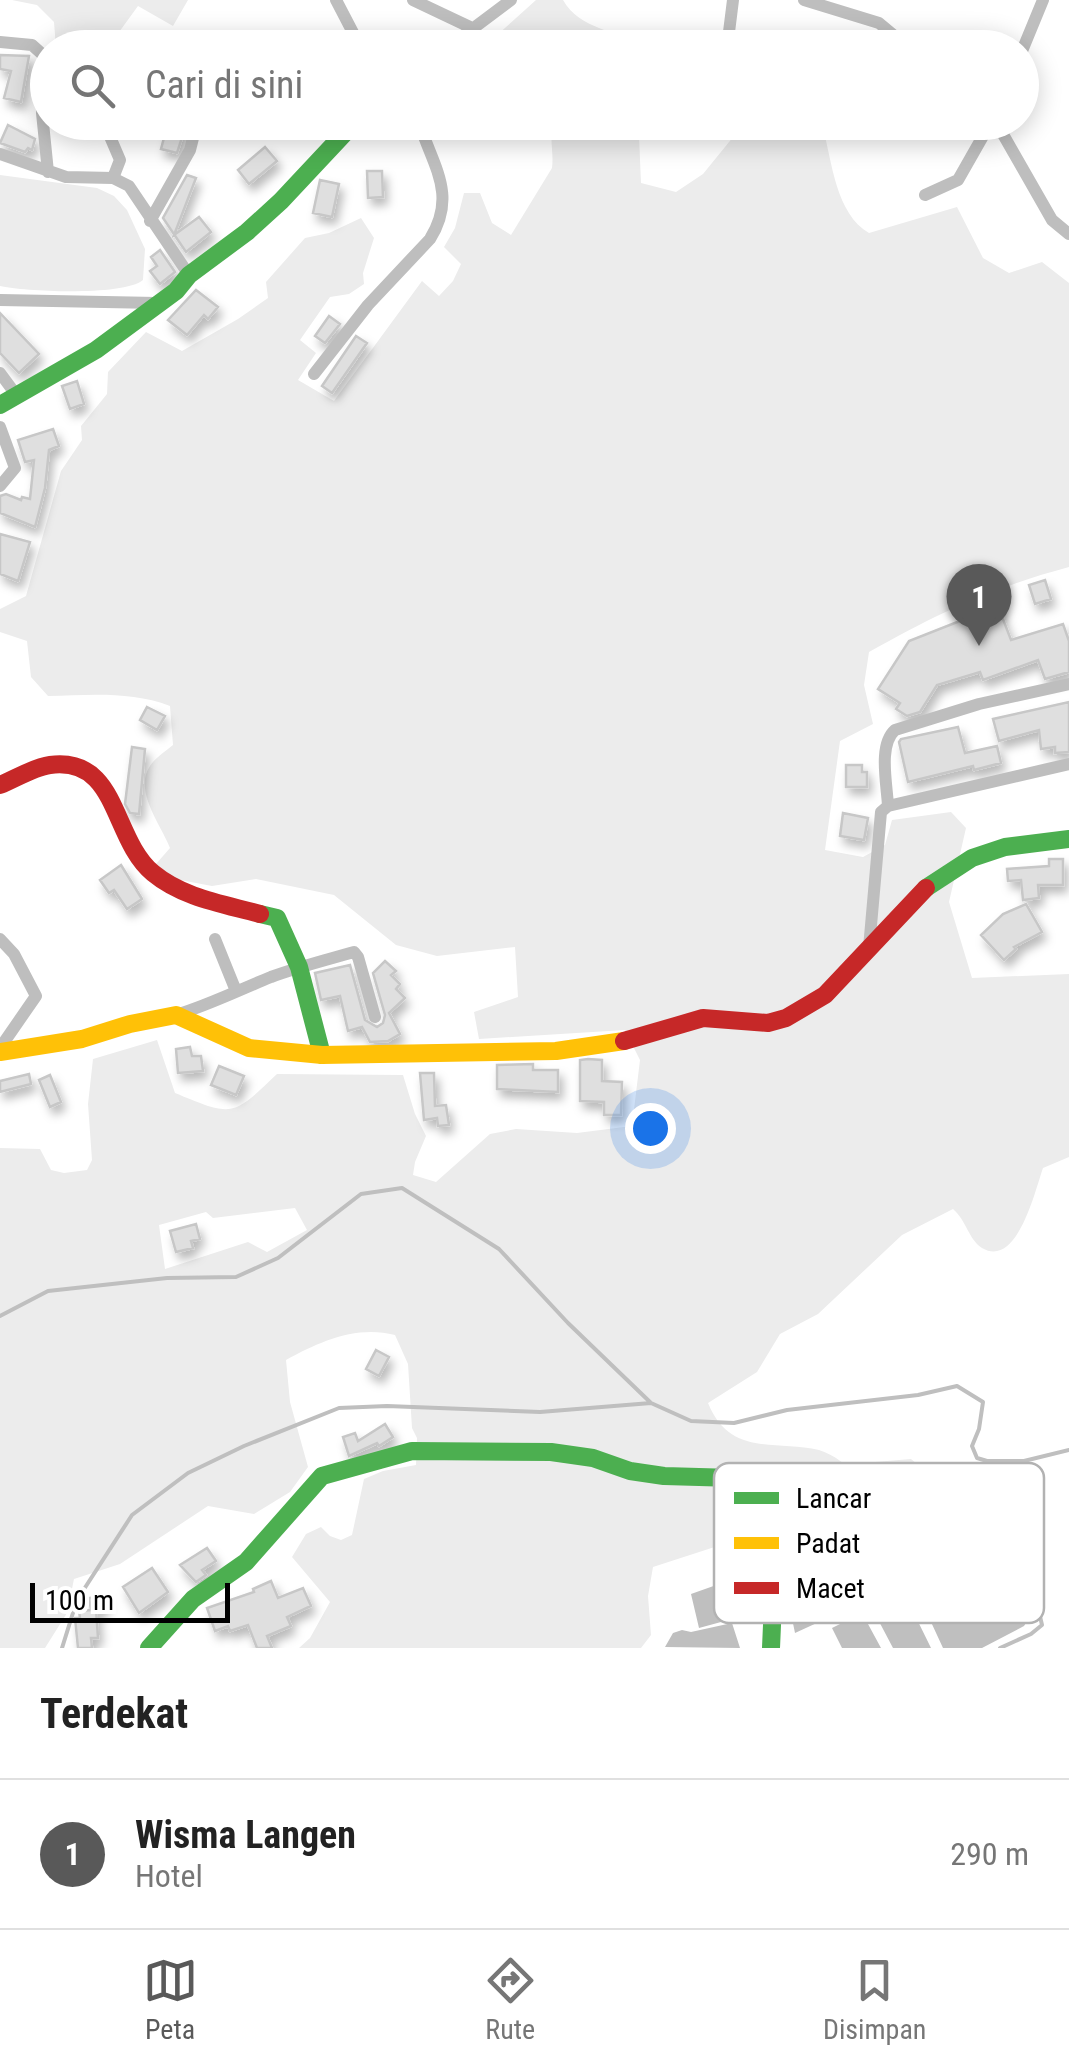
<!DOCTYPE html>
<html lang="id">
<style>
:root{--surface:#fff;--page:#f2f2f2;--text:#222;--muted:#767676;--line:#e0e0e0;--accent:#595959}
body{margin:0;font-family:"Roboto Condensed",sans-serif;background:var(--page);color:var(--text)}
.scale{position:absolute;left:30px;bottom:25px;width:200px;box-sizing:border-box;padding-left:10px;border:5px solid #000;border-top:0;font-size:28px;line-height:35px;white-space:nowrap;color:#000;-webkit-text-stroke:8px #fff;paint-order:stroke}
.you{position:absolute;left:650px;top:1128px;width:35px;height:35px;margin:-25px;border:8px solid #fff;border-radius:50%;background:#1a73e8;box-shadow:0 0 0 15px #1a73e833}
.badge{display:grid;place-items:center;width:65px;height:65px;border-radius:50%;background:var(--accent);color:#fff;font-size:32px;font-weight:700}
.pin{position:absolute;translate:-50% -82px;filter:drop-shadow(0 2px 5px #0008)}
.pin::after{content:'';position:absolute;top:52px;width:35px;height:30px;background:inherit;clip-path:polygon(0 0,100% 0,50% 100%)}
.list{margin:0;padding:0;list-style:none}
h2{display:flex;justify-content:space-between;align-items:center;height:130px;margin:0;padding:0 40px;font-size:42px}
h2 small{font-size:32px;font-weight:400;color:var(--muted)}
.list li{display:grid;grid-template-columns:65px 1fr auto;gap:30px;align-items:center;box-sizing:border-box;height:150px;padding:0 40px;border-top:2px solid var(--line)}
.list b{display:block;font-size:38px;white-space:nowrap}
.list p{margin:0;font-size:32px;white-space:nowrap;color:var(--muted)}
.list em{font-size:32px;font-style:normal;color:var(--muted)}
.icon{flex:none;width:55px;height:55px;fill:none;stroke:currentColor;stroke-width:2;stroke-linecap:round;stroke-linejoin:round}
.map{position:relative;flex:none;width:1069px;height:1648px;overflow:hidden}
.search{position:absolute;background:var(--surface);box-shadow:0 5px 25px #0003;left:30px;right:30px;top:30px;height:110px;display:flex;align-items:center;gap:25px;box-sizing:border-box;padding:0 35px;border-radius:55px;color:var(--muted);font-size:38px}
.sheet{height:280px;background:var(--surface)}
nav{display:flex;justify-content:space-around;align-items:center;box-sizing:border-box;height:140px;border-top:2px solid var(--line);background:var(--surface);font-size:28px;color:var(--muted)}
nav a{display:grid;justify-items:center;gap:5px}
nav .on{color:var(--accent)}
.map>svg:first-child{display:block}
</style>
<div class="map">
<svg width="1069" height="1648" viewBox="0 0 1069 1648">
<defs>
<filter id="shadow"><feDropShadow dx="4" dy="7" stdDeviation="5" flood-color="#0004"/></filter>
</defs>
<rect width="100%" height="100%" fill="#fff"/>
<path fill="#ececec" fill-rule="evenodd" d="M12 0H188L173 26 138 6 114 39 127 47 56 48 54 22 37 5Z
M536 0H563C581 31 616 28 638 47L502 48 486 45Z
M553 123H625L624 128 639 136 641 183 676 192 703 174 738 131 769 123H814L823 128C832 162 836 214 869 233L957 207 983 258 1009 273 1042 262 1069 283V567C991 588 939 613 869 652L864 685 873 724 840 741 825 850 863 857 885 845 892 820 951 812 966 828 949 902 972 978 1069 974V1157L1043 1168C1035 1191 1017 1269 982 1248 969 1240 966 1220 953 1209L902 1235 818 1314 780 1334 757 1372 708 1403C730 1457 775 1440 819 1450 833 1454 849 1467 860 1476L875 1462 911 1459 934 1478 923 1509 898 1529 870 1513 832 1537 827 1570 757 1574 730 1542 653 1567 648 1596 651 1635 641 1648H299L310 1638 330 1602 292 1557 306 1534 321 1527 330 1536 341 1540 352 1535 364 1479 383 1471 416 1465 417 1438 412 1428 408 1364 395 1335C356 1325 319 1342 286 1360L290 1402 308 1467 290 1492 254 1514 208 1506 120 1564 74 1579 67 1613 45 1648H0V1148L40 1149 51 1170 64 1173 87 1170 92 1160 88 1104 93 1059 157 1040 175 1093C233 1117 232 1117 277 1074L403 1075 415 1114 426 1136 415 1162 413 1175 436 1182 490 1134 516 1129 577 1133 632 1126 640 1060 625 1030 479 1039 474 1012 518 997 515 947 437 956 396 945 334 895 256 879 212 886 175 879 156 864 170 848C162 826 133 791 150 766 155 758 166 751 173 745L170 706C131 691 90 695 48 696L31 677 27 641 0 632V609L26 596 61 471 82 440 81 426 107 394 108 372 146 332 182 351 238 319 268 298 266 282 305 238 329 233 361 218 374 238 363 273 364 284 349 294 330 297 300 340 316 353 298 380 334 401 422 281 439 296 453 281 461 264 444 247 455 228 464 193H480L492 223 511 235 552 168C554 152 549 138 553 123ZM295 1208 307 1230 267 1252 248 1242 165 1269 159 1225 206 1212 213 1218Z
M0 175 97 188 114 196 127 210 145 249 143 280C124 296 27 292 0 286Z"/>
<path fill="#bfbfbf" d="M1016 1580H1020L1026 1623 1024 1626 982 1648H943L931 1622Z
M844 1582 856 1605 795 1633 788 1599Z
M722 1583 732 1619 699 1628 691 1594Z
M904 1593 931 1648H893L873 1610Z
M862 1613 881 1648H842L832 1628Z
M732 1623 740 1648 665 1647 673 1633 682 1630 691 1632Z"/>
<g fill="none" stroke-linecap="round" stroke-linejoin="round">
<path stroke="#bfbfbf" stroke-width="4" d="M0 1316 48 1291 167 1278 236 1277 278 1258 361 1194 402 1188 499 1249 568 1323 650 1402
M62 1648 77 1600 132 1515 188 1473 244 1446 339 1408 387 1406 540 1412 651 1403 691 1421 734 1423 787 1410 918 1395 957 1386 983 1402 979 1429 972 1446 977 1458 987 1461H1024
M1000 1648 1031 1634 1042 1625 1024 1547 1002 1536 1000 1487 1024 1461 1069 1450"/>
</g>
<path fill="#dfdfdf" stroke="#c7c7c7" stroke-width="2.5" filter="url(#shadow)" d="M0 55 29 56 21 102 4 98 11 71 0 69Z
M172 122H187L177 153 161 149 166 130 170 131Z
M8 125 35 139 32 150 28 148 25 152 0 143Z
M265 147 277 161 249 184 238 170Z
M367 171H382L383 197 368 198Z
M187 175 196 178 174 235 199 217 211 232 186 252 163 218Z
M320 180 339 184 332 217 313 213Z
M160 250 175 272 160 284 150 271 157 266 151 257Z
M196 290 218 307 208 319 204 315 187 335 168 320Z
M0 313 39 354 19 373 0 353Z
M329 316 340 324 325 343 315 336Z
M356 336 367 343 332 393 322 386Z
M77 381 84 404 70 409 62 386Z
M53 429 59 446 49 450 45 488 35 527 0 513V496L6 494 21 500 22 497 30 499 34 460 25 462 18 440Z
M0 534 30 542 18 581 0 574Z
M1045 580 1051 599 1035 604 1029 585Z
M998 606 1011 640 1063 624 1069 641V672L1045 679 1038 660 983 680 980 672 937 685 920 712 907 716 896 709 900 703 878 689 909 641Z
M1069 702V752L1055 753V747L1041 749 1039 730 999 741 993 719Z
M147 707 165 716 157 730 140 720Z
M958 727 965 753 997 746 1001 763 974 770 973 766 908 782 899 742 901 739Z
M132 747 145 749 139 814 130 813 125 804Z
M846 765H862V772H867V787H846Z
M843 813 868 818 864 840 840 836Z
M1049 859H1063V885H1038L1039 898 1023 900 1021 880 1008 881 1007 869 1049 866Z
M121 865 142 899 127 909 114 890 109 893 100 880Z
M1026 904 1042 932 1014 947 1016 949 1004 960 981 935 1003 914Z
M385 961 396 971 391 975 400 984 396 989 405 998 389 1013 400 1034 388 1041 370 1042 362 1027 348 1031 340 996 321 1000 315 973 350 965 365 1020 377 1027 383 1023 385 1015 373 973Z
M190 1047 192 1056H201L203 1071 178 1073 176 1049Z
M588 1059 602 1060V1081L622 1082 621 1115H604V1102L580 1101V1060Z
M533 1064V1070H558V1092L497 1089V1065Z
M219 1066 244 1076 236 1095 211 1085Z
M420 1073H434L435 1106 446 1105 449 1125 438 1126 437 1118 424 1120Z
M29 1074 31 1084 0 1092V1081Z
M50 1075 61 1102 50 1107 39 1080Z
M196 1224 200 1239 191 1241 193 1248 176 1252 170 1231Z
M376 1350 389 1357 379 1376 366 1369Z
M385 1424 393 1437 379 1446 377 1443 349 1456 343 1437 355 1433 358 1441Z
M207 1548 216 1561 202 1570 206 1575 196 1582 180 1565Z
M152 1568 168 1592 139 1613 123 1587Z
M271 1581 278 1598 303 1588 311 1606 287 1617 291 1626 267 1636 272 1648H257L248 1625 230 1631 228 1626 215 1631 207 1608 254 1592 253 1589Z
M104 1596 105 1608 96 1609 98 1638H91L92 1648H78L75 1618H80L79 1611 91 1610 89 1598Z"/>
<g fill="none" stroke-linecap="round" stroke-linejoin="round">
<path stroke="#bebebe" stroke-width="12" d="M336 0 361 48
M413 0 472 28
M804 0 879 23 909 48
M0 42 32 45 42 54 46 65 42 113 48 172
M447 48 511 0
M727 48 733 0
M1022 51 1043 0
M996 122 1052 220 1069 234
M105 125 120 160 113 178
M0 154 66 177 113 178 129 186 189 275
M925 195 958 180 991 122
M150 221 190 150 197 122
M0 300 157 303
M0 373 17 396
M314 374 368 305 430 239C458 194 432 165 419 122
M0 427 15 468 0 486
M888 806C887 784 878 745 895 730L979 704 1069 684
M0 939 14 954 36 996 0 1048
M215 939 236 991
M869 948 881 812 888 806 1069 764
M176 1015C209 1005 239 990 271 977 298 967 326 960 354 952L358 957 375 1017"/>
<path stroke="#4caf50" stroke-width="18" d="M0 405 96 350 176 291 189 275 247 232 281 201 355 122
M926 888 972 858 1005 847 1069 839
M260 914 277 918 299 967 322 1055
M149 1648 193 1599 246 1562 322 1476 412 1451 551 1452 593 1458 630 1471 664 1476 734 1478 774 1495 804 1540 808 1565 773 1602 771 1648"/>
<path stroke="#ffc107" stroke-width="18" d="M0 1052 82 1039 130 1024 176 1015 249 1048 322 1055 556 1051 624 1041"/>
<path stroke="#c62828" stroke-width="18" d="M0 785C15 779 34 767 50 765 119 756 111 838 153 873 183 898 224 904 260 914
M624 1041 703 1018 768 1023 786 1018 825 995 926 888"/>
</g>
<rect x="714" y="1463" width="330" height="160" rx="15" fill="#fff" stroke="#b2b2b2" stroke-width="2.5"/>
<rect x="734" y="1492" width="45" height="12" fill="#4caf50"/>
<rect x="734" y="1537" width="45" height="12" fill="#ffc107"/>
<rect x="734" y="1582" width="45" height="12" fill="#c62828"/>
<g font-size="28" fill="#000">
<text x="796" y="1508">Lancar</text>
<text x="796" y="1553">Padat</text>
<text x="796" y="1598">Macet</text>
</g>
</svg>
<div class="scale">100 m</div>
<div class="you"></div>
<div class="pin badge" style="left:979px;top:646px">1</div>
<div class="search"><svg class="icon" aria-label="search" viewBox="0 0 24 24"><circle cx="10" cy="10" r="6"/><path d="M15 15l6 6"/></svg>Cari di sini</div>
</div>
<section class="sheet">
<h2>Terdekat<small></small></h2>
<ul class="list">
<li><span class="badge">1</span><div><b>Wisma Langen</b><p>Hotel</p></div><em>290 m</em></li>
</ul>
</section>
<nav>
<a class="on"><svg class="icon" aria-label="map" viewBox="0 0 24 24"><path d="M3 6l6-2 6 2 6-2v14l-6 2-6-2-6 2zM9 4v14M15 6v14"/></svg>Peta</a>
<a><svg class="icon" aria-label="directions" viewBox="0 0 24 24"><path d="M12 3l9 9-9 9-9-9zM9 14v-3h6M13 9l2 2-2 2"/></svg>Rute</a>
<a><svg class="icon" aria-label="saved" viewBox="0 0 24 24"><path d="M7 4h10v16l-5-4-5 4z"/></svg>Disimpan</a>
</nav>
